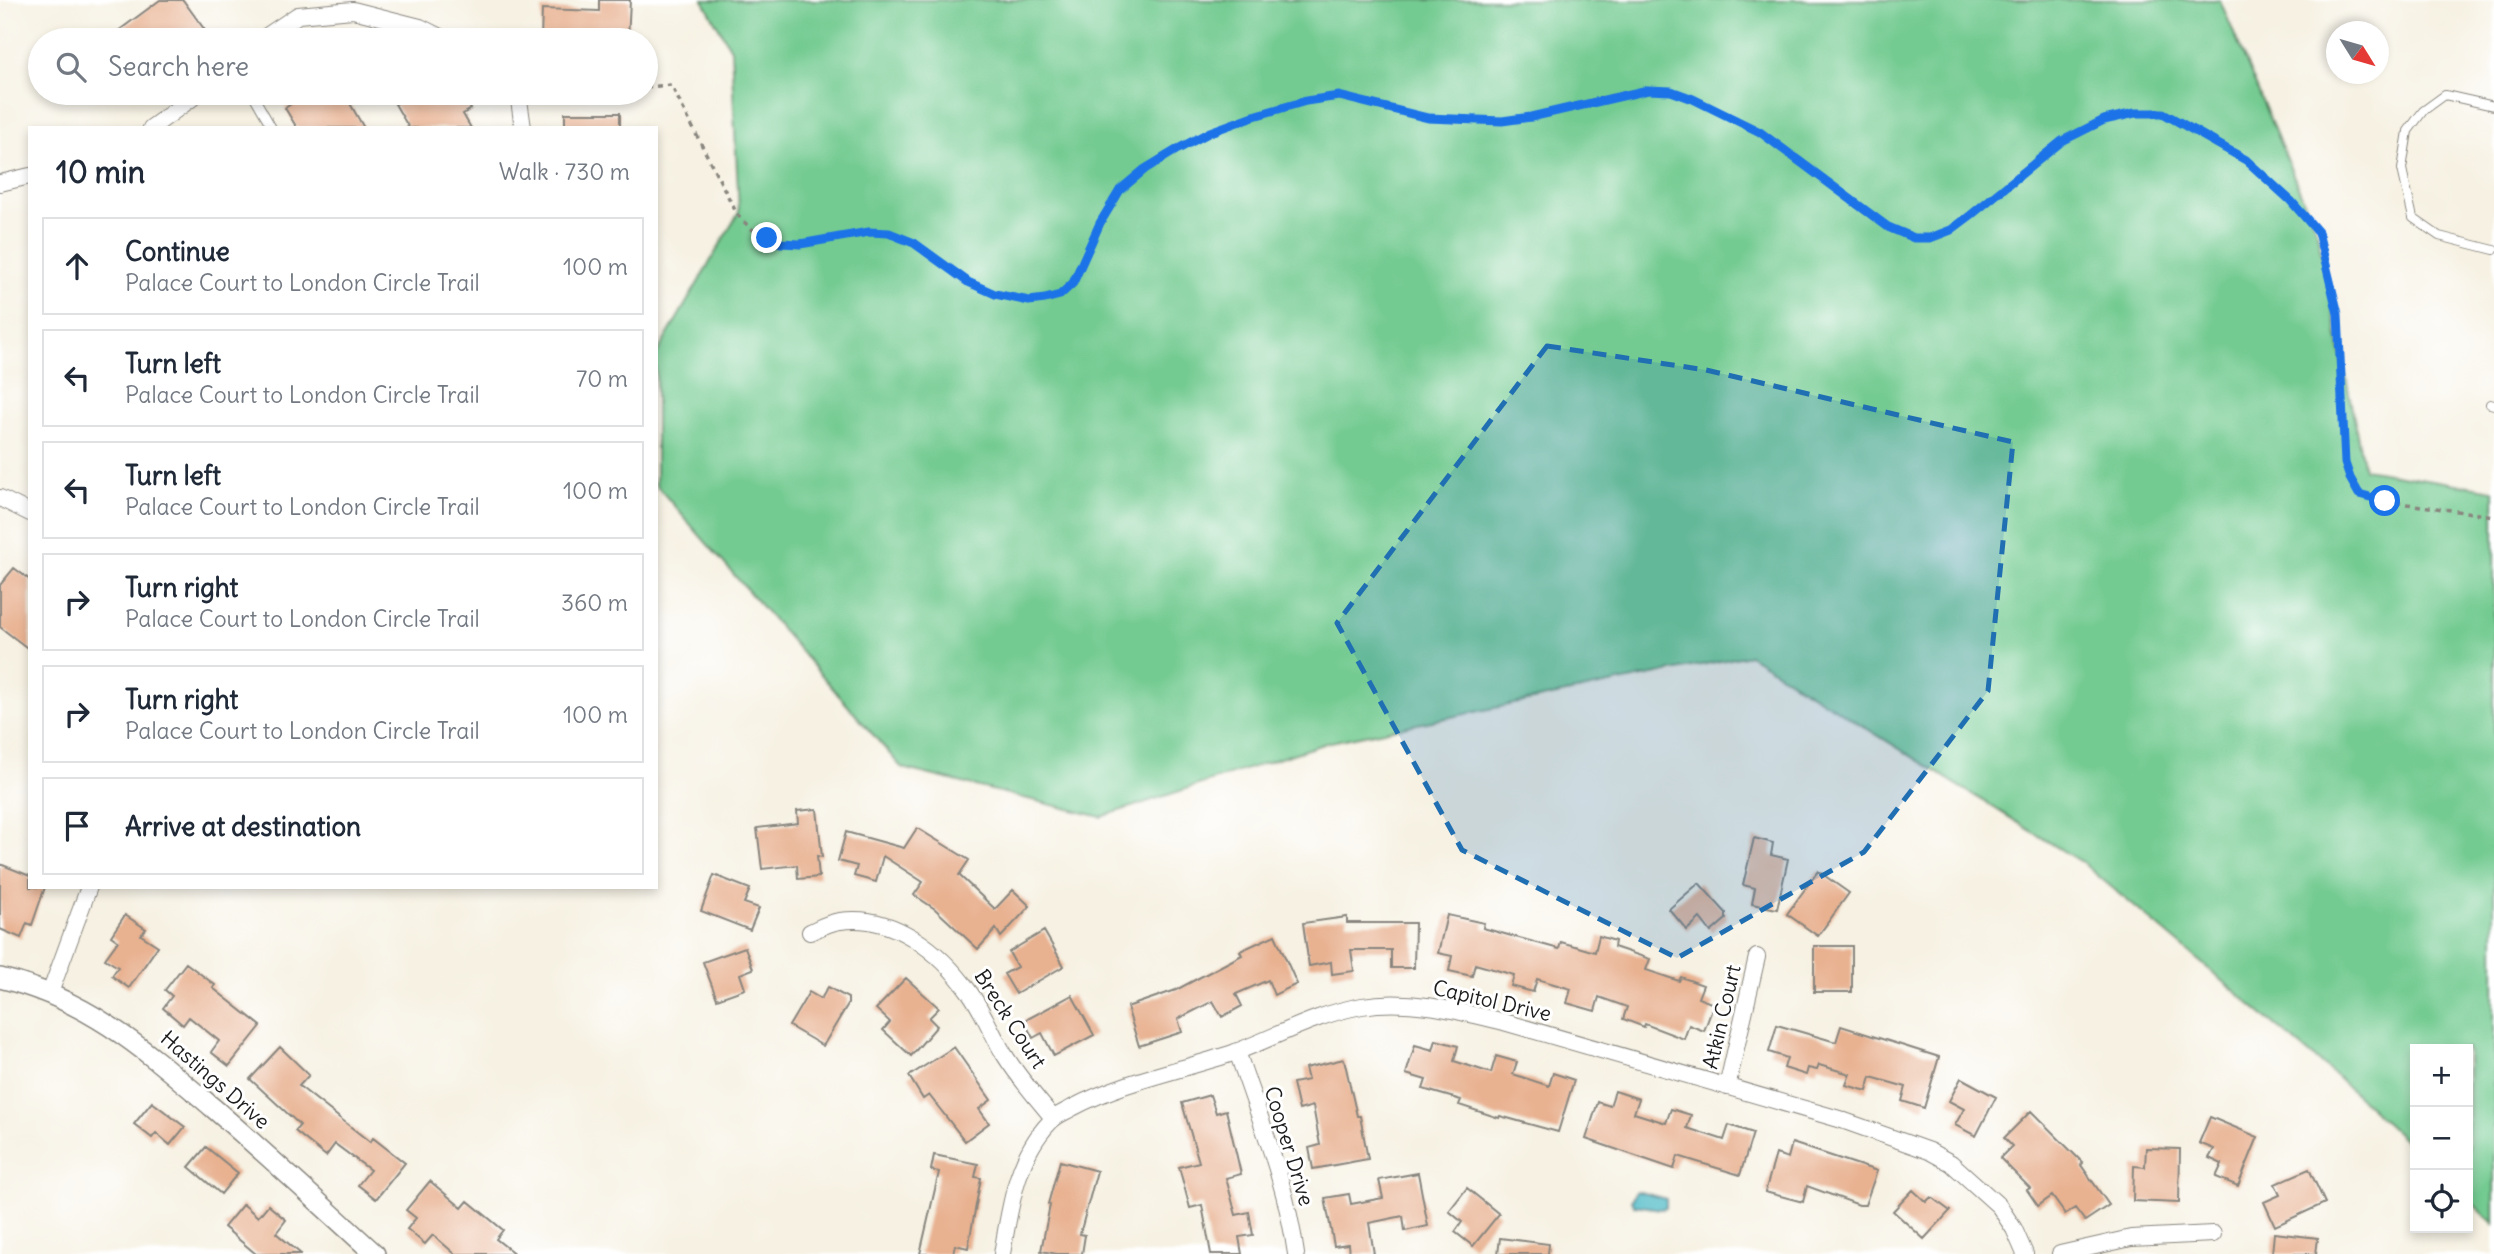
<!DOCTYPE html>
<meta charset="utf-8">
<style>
:root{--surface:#fff;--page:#f2f2f3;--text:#1f2937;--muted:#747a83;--line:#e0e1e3}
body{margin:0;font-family:Delius,sans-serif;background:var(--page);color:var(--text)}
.controls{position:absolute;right:21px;bottom:21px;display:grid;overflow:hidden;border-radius:0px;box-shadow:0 4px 10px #0003}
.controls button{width:63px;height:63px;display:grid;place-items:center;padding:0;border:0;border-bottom:2px solid var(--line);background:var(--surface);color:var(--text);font:35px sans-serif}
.compass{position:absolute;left:2326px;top:21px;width:63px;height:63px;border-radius:50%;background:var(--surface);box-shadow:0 4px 10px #0003;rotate:127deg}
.stop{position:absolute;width:21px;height:21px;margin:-16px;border:5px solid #1a73e8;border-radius:50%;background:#fff}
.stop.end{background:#1a73e8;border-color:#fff;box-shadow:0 2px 7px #0008}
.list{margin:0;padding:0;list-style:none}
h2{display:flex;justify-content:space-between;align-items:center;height:91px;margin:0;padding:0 28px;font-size:30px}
h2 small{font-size:23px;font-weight:400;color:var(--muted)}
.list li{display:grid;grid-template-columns:46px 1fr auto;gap:21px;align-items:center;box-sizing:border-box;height:98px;margin:0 14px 14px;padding:0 14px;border:2px solid var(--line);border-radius:0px}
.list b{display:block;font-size:26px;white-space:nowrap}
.list p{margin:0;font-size:23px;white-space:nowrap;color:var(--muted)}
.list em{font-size:23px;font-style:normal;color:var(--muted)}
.icon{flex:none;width:38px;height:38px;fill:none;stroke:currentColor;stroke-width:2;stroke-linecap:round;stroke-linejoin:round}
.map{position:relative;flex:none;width:2494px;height:1254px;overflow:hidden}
.search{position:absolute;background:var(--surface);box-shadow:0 4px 10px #0003;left:28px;top:28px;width:630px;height:77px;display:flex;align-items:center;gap:18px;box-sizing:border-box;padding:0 24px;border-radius:38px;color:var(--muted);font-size:26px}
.panel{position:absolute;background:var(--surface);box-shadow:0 4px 10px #0003;left:28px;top:126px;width:630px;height:763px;border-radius:0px}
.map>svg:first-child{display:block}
</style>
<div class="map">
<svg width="2494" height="1254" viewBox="0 0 2494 1254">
<rect width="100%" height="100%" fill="#fff"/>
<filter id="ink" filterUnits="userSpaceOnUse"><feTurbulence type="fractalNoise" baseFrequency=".0143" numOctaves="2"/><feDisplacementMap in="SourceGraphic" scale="14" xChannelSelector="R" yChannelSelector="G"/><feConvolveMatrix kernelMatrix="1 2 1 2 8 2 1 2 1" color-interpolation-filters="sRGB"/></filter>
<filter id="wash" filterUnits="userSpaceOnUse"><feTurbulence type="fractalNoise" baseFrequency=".00686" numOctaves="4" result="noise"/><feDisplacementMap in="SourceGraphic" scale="28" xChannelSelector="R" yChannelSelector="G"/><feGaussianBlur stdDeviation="1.57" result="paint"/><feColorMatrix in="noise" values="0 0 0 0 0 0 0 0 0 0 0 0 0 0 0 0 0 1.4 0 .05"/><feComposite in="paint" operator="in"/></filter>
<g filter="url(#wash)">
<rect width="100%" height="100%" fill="#f6f1e2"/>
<path fill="#73cb91" stroke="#487456" stroke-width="2" d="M703 0H2220L2317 232 2364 469 2494 490V1224L2468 1199V1049H2415V1150L2337 1077 2084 864 1749 655 1326 743 1101 817 902 768 656 485V355L739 212 731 49Z"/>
<path fill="#4bb9c6" stroke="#346a71" stroke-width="2" d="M1636 1191 1666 1199V1208L1661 1209 1634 1205 1631 1200Z"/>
<g id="blocks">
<path fill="#e8b190" d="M160 0H183L207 33 197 40H106Z
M599 0H630L628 40H541L542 9 599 11Z
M285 93H344L364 128H297L285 108 291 104Z
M415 93H461L471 109 463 114 471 128H409L395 104Z
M565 113H620V128H565Z
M14 568 30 580V650L0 627V585Z
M817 809 822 857 817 856 819 877 798 879 797 865 762 869 757 828 798 823 797 811Z
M917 828 969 860 959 875 995 909 1013 890 1030 906 1001 937 996 929 978 949 935 909 914 895 923 882 883 856 876 882 854 876 857 866 838 861 846 832 904 848Z
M1754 838 1773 843 1771 855 1788 859 1777 909 1752 904 1755 888 1743 885Z
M0 864 30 876V887H45L32 925 27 923 21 938 0 929Z
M1818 871 1849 893 1818 936 1787 914Z
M714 875 750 889 744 903 759 908 750 930 701 911Z
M1699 883 1726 913V919L1711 932 1700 918 1687 930 1669 909Z
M125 915 146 929 141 935 158 946 129 988 112 976 118 967 105 959 118 941 111 936Z
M1447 915 1484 923 1483 928 1559 949 1561 942 1595 952 1599 936 1615 941 1614 947 1650 959 1646 970 1679 981 1681 977 1703 985 1698 998 1714 1004 1704 1031 1689 1025 1684 1039 1645 1024 1644 1027 1623 1019 1627 1007 1599 997 1595 1011 1567 1003 1571 989 1537 979 1533 992 1511 986 1514 975 1475 964 1472 976 1449 971 1452 956 1438 953Z
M1347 917V923H1415L1414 968H1391V950H1351L1354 971 1332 974 1331 962 1309 966 1303 923Z
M1044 931 1064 966 1016 994 1004 974 1017 967 1009 952Z
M1275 935 1297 984 1274 995 1268 980 1236 994 1242 1006 1222 1017 1213 1001 1178 1019 1182 1032 1139 1046 1127 1007 1176 990 1242 955 1240 951Z
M1814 946H1852V992H1814Z
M745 947 753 969 740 974 745 989 717 999 703 962Z
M186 963 215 985 213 988 261 1026 229 1066 211 1052 219 1041 189 1017 183 1025 163 1008 172 996 165 990Z
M906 978 939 1008 929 1018 937 1026 911 1056 883 1030 890 1022 876 1009Z
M828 987 848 998V1004L823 1046 789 1026 809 992 821 999Z
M1072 995 1094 1035 1054 1056 1042 1033 1033 1038 1024 1021Z
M1777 1025 1836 1042 1841 1026 1939 1057 1924 1108 1902 1101 1906 1087 1871 1077 1867 1091 1846 1085 1850 1074 1819 1065 1817 1070 1808 1068 1806 1075 1784 1068 1787 1058 1769 1052Z
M1436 1040 1458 1046 1454 1061 1491 1073 1496 1056 1517 1062 1513 1074 1549 1086 1553 1073 1574 1080 1558 1132 1500 1116 1499 1118 1459 1105 1461 1100 1423 1089 1426 1080 1406 1074 1415 1045 1433 1050Z
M280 1047 309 1075 299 1086 370 1142 373 1138 405 1163 376 1199 358 1185 370 1170 335 1144 326 1156 295 1131 300 1125 250 1079Z
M954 1047 991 1100 979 1109 989 1123 965 1141 929 1095 923 1099 909 1076Z
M1344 1059 1357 1116H1360L1368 1159 1313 1169 1309 1148 1320 1145 1313 1106 1299 1110 1293 1083 1308 1080 1305 1068Z
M1961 1078 1996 1097 1976 1136 1955 1125 1964 1109 1949 1101Z
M1615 1091 1639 1099 1634 1113 1666 1123 1671 1109 1691 1115 1687 1128 1724 1140 1729 1125 1753 1133 1740 1175 1678 1156 1674 1169 1586 1139 1598 1102 1610 1106Z
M1210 1095 1216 1113 1226 1110 1241 1174 1226 1178 1236 1215 1249 1212 1253 1235 1239 1237 1242 1254H1211L1202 1205 1190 1208 1179 1167 1199 1162 1182 1103Z
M152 1102 185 1127 170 1145 156 1133 152 1138 134 1124Z
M2031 1111 2083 1163 2081 1165 2109 1205 2085 1221 2075 1208 2065 1214 2052 1196 2038 1206 2027 1190 2030 1188 2000 1158 2012 1146 2004 1138Z
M2210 1117 2258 1137 2238 1186 2216 1177 2222 1164 2209 1158 2214 1149 2199 1143Z
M1792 1143 1877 1171 1865 1205H1859L1807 1186 1803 1202 1765 1192 1776 1154 1788 1158Z
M206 1147 238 1173 221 1194 189 1167Z
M2146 1148 2180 1149 2179 1203 2133 1201 2134 1166 2145 1167Z
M934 1155 978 1164 975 1177 981 1178 968 1248 955 1245 953 1254H920L939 1172 931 1170Z
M1060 1161 1097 1171 1080 1234 1085 1235 1082 1254H1057L1041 1251 1050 1205 1048 1204Z
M2309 1169 2325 1203 2275 1226 2264 1202 2280 1195 2275 1184Z
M1418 1173 1428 1226 1405 1231 1403 1216 1369 1223 1374 1254H1349L1348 1244 1334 1246 1325 1198 1349 1194 1351 1204 1383 1198 1379 1180Z
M430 1181 462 1208 468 1201 503 1230 496 1239 515 1254H455L433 1235 425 1244 407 1229 416 1218 406 1210Z
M1467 1188 1499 1214 1473 1246 1455 1232 1462 1222 1449 1211Z
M1913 1190 1926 1202 1931 1197 1950 1211 1924 1239 1893 1211Z
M243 1204 258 1217 268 1205 286 1220 276 1233 301 1254H256L224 1227Z
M2274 1233 2318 1238 2316 1254H2272Z
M1500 1238 1549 1244 1548 1254H1498Z"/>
</g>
</g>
<g filter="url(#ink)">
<use href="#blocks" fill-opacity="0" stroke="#89867f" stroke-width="2"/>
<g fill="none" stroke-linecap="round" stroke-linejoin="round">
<g stroke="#89867f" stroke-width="10">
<path id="service" d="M252 93 272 128
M2494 106 2445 95 2423 111 2408 131 2402 169 2413 218 2439 236 2494 250
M2490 404 2494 405"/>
</g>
<g stroke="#89867f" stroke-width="18">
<path id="minor" d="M261 40 298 15 353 10 420 27 446 40
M518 93 523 128
M151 128 199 93
M0 183 30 176
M0 498 30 513
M810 932C819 928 830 922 840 921 893 913 941 952 970 993 983 1011 992 1034 1004 1054 1018 1077 1036 1097 1053 1118
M50 993 89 887
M1237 1051C1260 1120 1286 1181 1296 1254
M1727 1087 1757 957
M1002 1254C1010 1208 1016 1157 1050 1122 1056 1115 1065 1112 1072 1108 1123 1081 1179 1071 1233 1053 1276 1037 1316 1014 1362 1006 1410 998 1458 1011 1504 1022L1839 1119 1929 1151 1951 1163 1999 1206 2014 1229 2025 1254
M2060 1254 2131 1238 2213 1234"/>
</g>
<g stroke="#89867f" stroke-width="22">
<path id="tertiary" d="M0 978C88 999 145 1050 212 1107 268 1155 321 1205 375 1254"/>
</g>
<path stroke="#89867f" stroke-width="3.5" stroke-dasharray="5 5" stroke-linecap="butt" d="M646 87 671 85 737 214C783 270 824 229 879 232 933 236 968 305 1034 300 1042 300 1053 298 1061 294 1085 279 1098 213 1123 188 1172 140 1257 109 1323 99 1356 94 1391 110 1424 117 1437 120 1452 121 1465 121 1488 122 1512 121 1534 116 1570 108 1635 85 1670 91 1687 94 1705 104 1721 112 1748 125 1773 140 1798 158 1830 182 1874 227 1911 237 1926 241 1937 235 1951 230L2062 141 2103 120 2135 113 2163 112 2246 160 2291 200 2317 232 2338 314 2345 463 2349 478 2359 494 2385 501 2494 516"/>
<use href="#service" stroke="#fff" stroke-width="8"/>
<use href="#minor" stroke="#fff" stroke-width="16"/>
<use href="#tertiary" stroke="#fff" stroke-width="19"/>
</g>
</g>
<g fill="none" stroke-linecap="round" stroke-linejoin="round" filter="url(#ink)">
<path stroke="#1a73e8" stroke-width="9" d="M767 238 781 243 800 244 869 232 889 233 914 243 968 282 995 294 1029 301 1045 299 1060 295 1073 283 1100 223 1120 190 1145 169 1178 149 1210 132 1254 116 1306 101 1339 96 1428 118 1502 121 1531 117 1648 90 1671 91 1693 99 1760 132 1888 227 1914 238H1930L1951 230 1971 215 2062 141 2104 120 2135 113H2163L2246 160 2291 201 2318 232 2338 314 2345 463 2350 478 2359 494 2385 501"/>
</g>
<path fill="#1f6fb2" fill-opacity="0.2" stroke="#1f6fb2" stroke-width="5" stroke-dasharray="14 9" stroke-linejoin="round" d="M1547 346 1706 370 2013 442 1988 691 1864 852 1677 958 1462 850 1337 623Z"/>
<g text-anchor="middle" stroke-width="6" stroke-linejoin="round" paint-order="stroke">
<g font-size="21" fill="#1c1c1c" stroke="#fff">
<text transform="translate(1492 1001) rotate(13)" y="7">Capitol Drive</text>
<text transform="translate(1722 1017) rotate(-77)" y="7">Atkin Court</text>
<text transform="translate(1010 1019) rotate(57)" y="7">Breck Court</text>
<text transform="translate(215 1080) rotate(41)" y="7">Hastings Drive</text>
<text transform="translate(1289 1146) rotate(73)" y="7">Cooper Drive</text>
</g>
</g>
</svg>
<div class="controls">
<button>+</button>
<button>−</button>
<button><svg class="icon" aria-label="locate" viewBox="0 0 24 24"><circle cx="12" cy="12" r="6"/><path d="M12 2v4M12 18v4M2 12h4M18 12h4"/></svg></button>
</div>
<svg class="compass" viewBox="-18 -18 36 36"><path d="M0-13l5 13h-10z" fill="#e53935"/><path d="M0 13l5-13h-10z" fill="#747a83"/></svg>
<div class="stop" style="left:2385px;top:501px"></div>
<div class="stop end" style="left:767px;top:238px"></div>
<div class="search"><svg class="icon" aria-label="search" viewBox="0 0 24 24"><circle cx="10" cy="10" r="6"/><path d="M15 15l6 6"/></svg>Search here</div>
<section class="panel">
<h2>10 min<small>Walk · 730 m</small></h2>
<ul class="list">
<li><svg class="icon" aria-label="ahead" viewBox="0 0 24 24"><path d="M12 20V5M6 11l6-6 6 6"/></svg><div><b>Continue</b><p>Palace Court to London Circle Trail</p></div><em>100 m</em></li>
<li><svg class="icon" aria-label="left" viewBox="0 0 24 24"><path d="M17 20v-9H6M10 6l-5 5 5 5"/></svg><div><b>Turn left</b><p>Palace Court to London Circle Trail</p></div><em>70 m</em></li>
<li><svg class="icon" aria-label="left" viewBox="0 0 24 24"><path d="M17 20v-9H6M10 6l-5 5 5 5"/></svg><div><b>Turn left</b><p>Palace Court to London Circle Trail</p></div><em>100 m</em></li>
<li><svg class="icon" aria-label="right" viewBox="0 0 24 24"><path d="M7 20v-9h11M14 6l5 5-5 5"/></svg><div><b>Turn right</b><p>Palace Court to London Circle Trail</p></div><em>360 m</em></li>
<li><svg class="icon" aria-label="right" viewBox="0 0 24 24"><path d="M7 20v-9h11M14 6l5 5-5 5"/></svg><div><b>Turn right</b><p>Palace Court to London Circle Trail</p></div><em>100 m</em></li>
<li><svg class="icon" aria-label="arrive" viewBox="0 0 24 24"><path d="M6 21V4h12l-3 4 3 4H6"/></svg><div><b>Arrive at destination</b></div></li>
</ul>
</section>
</div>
